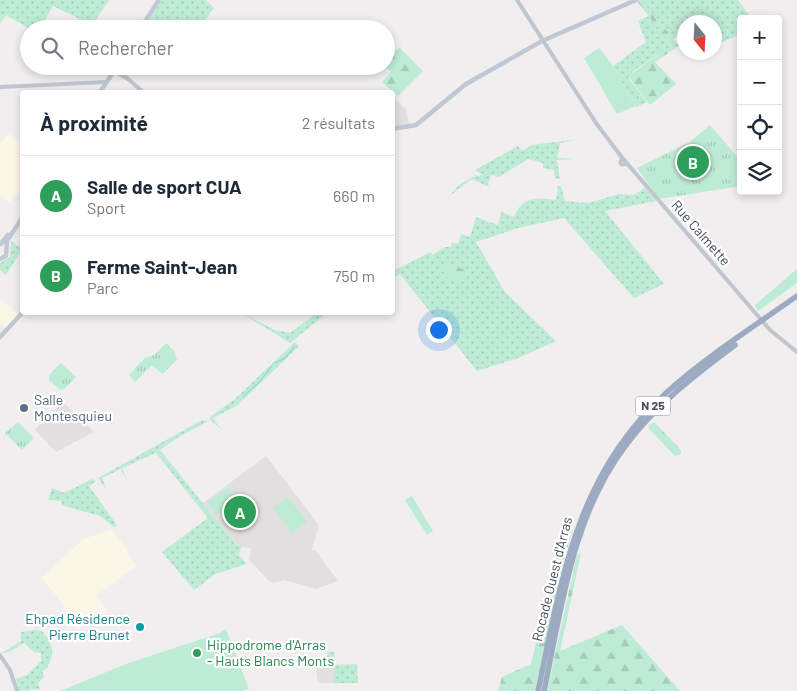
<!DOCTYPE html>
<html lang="fr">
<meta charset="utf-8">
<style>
:root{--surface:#fff;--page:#f6f6f7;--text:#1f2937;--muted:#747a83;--line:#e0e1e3;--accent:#2559d3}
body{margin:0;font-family:Barlow,sans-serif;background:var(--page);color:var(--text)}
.controls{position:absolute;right:15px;top:15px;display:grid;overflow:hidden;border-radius:5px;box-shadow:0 2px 8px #0003}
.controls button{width:45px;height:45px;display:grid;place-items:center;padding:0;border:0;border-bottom:1px solid var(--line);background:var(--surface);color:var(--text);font:25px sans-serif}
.compass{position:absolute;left:677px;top:15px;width:45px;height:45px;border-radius:50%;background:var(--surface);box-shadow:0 2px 8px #0003;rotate:162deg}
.you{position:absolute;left:438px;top:329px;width:18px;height:18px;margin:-12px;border:4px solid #fff;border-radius:50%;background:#1a73e8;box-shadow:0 0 0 8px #1a73e833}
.badge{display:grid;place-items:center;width:32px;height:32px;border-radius:50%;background:var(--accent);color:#fff;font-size:16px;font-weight:700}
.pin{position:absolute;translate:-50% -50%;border:2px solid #fff;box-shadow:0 1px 5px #0006}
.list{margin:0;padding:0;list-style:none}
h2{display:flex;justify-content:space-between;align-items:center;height:65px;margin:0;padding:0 20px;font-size:21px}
h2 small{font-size:16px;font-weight:400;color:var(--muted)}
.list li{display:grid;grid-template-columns:32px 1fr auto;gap:15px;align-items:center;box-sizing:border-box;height:80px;padding:0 20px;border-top:1px solid var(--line)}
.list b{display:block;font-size:19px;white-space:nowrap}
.list p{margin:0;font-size:16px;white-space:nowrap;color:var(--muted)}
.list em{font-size:16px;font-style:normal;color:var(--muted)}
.icon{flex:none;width:28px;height:28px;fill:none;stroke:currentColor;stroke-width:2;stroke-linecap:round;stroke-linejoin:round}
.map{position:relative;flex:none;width:797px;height:691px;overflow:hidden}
.search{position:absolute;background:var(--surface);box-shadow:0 2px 8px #0003;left:20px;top:20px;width:375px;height:55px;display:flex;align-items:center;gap:12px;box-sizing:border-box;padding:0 18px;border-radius:28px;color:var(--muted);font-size:19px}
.panel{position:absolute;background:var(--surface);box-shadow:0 2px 8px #0003;left:20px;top:90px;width:375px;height:225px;border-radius:5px}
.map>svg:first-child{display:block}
</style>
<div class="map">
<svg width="797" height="691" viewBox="0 0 797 691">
<defs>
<pattern id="grass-dots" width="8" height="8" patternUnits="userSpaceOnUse" patternTransform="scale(1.25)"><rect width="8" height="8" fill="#beebd6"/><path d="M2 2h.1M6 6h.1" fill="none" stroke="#a5cbba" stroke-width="1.8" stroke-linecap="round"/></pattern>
<pattern id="forest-firs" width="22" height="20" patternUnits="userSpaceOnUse" patternTransform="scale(1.25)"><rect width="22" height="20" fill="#beebd6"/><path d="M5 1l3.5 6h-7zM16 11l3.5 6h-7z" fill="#a5cbba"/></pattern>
<pattern id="park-tufts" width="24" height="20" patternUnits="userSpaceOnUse" patternTransform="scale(1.25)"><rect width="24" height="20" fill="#beebd6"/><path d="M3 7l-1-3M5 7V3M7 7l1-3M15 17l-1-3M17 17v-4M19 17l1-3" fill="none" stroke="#a5cbba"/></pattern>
</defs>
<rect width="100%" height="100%" fill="#f0eeee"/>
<path fill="#faf7e7" d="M9 134 22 144V189L9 203 0 196V143Z
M0 299 20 315 7 329 0 323Z
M113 529 137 566 97 595 108 611 77 629 55 594 41 578 83 539Z"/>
<path fill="#e1dfdf" d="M392 97 406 109 409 124 396 127 393 124Z
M63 402 94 432 56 452 35 430Z
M266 456 319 525 312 550H315L338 581 316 589 284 580 274 583 269 581 249 560 251 548 238 547 203 503Z
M334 658V683H318L315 661 317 659Z"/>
<path fill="url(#grass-dots)" d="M0 0H109L92 25 53 6 40 29H30L6 15 0 24Z
M162 0H206L214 8 198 29H149L145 26Z
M641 0H738L752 19H741V34L715 45 714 22H684V31L673 39Z
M649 16 673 45 633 71 628 78 647 102 636 107 613 66 646 42 638 21Z
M579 139 560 143 557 158 574 159 557 160 560 179 555 178 554 170 543 168V163L528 159 499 177 491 175 488 184 489 187 472 179 449 196 458 186 476 175 478 177 482 174 475 170 518 146 522 151 532 145Z
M558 186H561L565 201 589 203 619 194 634 195 645 188 656 201 605 211 664 284 634 298 564 218 518 228 476 242 505 292 556 341 518 358 477 371 400 274 393 278V271L431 252 432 255 445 247H451L452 243 458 244 461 234 470 237 476 217 498 225 501 212 514 217C522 196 537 197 556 200Z
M11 241 22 249 6 275 0 270V263L10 257Z
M242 313 275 330 290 333 317 313H327L290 343Z
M295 342 299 346 238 405 213 418 221 429 209 419 211 416 235 399Z
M202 420 208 421 177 438 160 450 238 547H241L239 555 247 564 215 574 194 590 162 552 208 518 156 453 122 468 127 481 121 469 102 478 107 490 98 478Z
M92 479 96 481 89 486 117 525 114 527 100 516 61 505 62 501 48 500 52 488 64 493Z
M37 625 36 630 42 631C53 645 56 651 47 668L42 671 44 677 38 683 40 689 19 691 16 679 27 675 41 661V653L34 652 24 643 9 652 2 653 21 641V632L35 630Z
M328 652H334L335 665 357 664 358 683H334V659H326Z"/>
<path fill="url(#forest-firs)" d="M636 0H641L679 46 655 62 676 84 650 105 628 76 672 45Z
M400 48 423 71 398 96 382 82 391 72 385 66 386 55Z
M444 262 469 271 466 282 447 278Z
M797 269V283L758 311 755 305Z
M654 422 681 450V454L675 456 650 430 648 425Z
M573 527 561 572 535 691H498L502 677 531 664 557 555 568 528Z
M581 553 560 651 622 625 680 691H547L577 555Z"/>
<path fill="url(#park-tufts)" d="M710 125 741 161V186L659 199 637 168 690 142Z
M166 343 174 351 177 360 162 374 152 365 135 382 129 375 145 358 154 355Z
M61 363 76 377 64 389 60 390 49 380V375Z
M18 422 34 438 22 450 5 433Z"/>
<path fill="#beebd6" d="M599 48 613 66 635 106 617 114 584 58Z
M229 487 237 500 216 515 207 502Z
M412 496 433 531 427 535 405 500Z
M288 497 307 522 292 533 273 508Z
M226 629 249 689 242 691H60L126 664 220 633Z"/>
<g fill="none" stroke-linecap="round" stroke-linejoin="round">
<path stroke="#8ec8e6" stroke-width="1" d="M275 363 285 358 295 346
M244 396 259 382 272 366"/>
<path stroke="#bfc6cf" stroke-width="4" d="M517 0 596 123 623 159
M117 67 127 78
M114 71 128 79 143 92
M0 87 107 82
M620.5 162a2.5 2.5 0 1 1 5 0a2.5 2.5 0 1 1-5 0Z
M625 161 770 330 797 352
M0 655 10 670 17 691"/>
<path stroke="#c1c8d5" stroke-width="4.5" d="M140 29 159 0
M100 92 114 71
M392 129 416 125 466 84 542 41 636 0
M1 244 8 235
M0 259 6 256 7 241 22 218
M0 337 23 312"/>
<path stroke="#9caac2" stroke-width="5.5" d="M538 691C562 578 576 475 666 393 706 357 753 327 797 296
M544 691C562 606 572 516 626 445 656 405 695 375 735 345"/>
</g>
<circle fill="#5c6f8a" stroke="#fff" stroke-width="2" cx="24" cy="408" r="5"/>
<circle fill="#0f9aa8" stroke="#fff" stroke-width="2" cx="140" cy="627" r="5"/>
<circle fill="#2e9e5b" stroke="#fff" stroke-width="2" cx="197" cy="653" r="5"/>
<g text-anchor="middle" stroke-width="4.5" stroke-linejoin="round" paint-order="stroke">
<rect fill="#fff" stroke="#7e838c" stroke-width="1" x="635.5" y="396.5" width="35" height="19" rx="4"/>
<g font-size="12" font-weight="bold" fill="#474e5a">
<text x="653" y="410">N 25</text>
</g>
<g font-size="14" fill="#474e5a" stroke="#fff">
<text transform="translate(701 233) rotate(49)" y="5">Rue Calmette</text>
<text transform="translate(552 579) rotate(-76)" y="5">Rocade Ouest d'Arras</text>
</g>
<g font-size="14" fill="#4e5e75" stroke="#fff" text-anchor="start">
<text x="34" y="405">Salle<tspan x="34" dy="16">Montesquieu</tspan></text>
</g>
<g font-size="14" fill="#0d838f" stroke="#fff" text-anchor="end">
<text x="130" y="624">Ehpad Résidence<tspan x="130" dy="16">Pierre Brunet</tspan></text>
</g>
<g font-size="14" fill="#27864d" stroke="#fff" text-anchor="start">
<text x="207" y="650">Hippodrome d'Arras<tspan x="207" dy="16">- Hauts Blancs Monts</tspan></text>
</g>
</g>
</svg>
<div class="controls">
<button>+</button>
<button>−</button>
<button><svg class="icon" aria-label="locate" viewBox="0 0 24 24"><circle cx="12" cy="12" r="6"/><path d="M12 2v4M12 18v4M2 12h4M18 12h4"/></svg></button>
<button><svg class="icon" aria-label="layers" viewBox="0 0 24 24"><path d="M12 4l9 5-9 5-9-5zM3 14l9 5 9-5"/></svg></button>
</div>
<svg class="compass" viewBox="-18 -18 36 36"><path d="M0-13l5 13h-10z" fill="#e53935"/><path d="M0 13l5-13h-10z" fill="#747a83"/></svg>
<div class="you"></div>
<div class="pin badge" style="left:240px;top:512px;background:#2e9e5b">A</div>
<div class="pin badge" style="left:693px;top:162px;background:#2e9e5b">B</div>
<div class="search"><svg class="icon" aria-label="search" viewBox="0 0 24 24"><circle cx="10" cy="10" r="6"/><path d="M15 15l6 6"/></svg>Rechercher</div>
<section class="panel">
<h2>À proximité<small>2 résultats</small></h2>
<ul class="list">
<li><span class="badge" style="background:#2e9e5b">A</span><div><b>Salle de sport CUA</b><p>Sport</p></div><em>660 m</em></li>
<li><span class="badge" style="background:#2e9e5b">B</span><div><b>Ferme Saint-Jean</b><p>Parc</p></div><em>750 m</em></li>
</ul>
</section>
</div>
